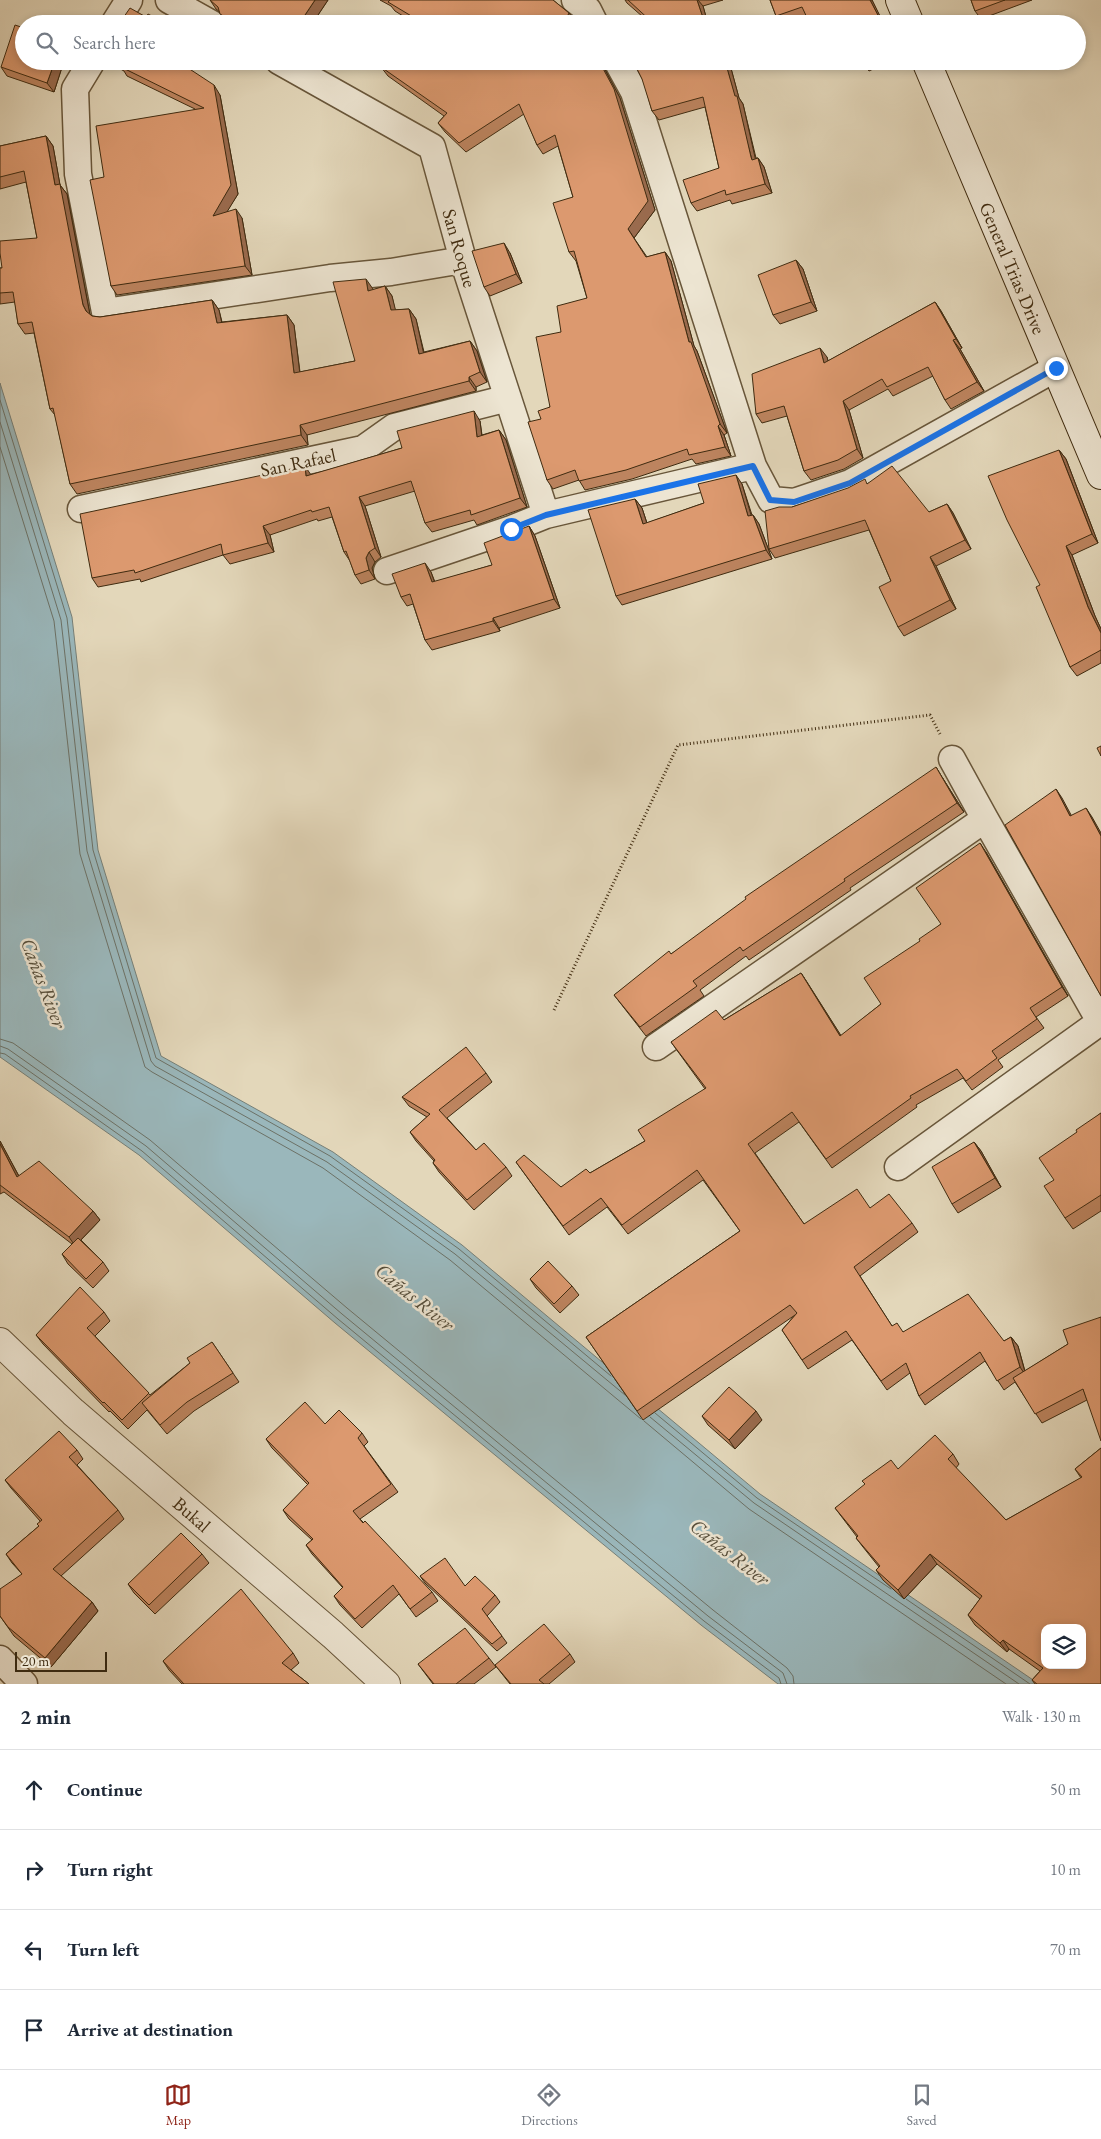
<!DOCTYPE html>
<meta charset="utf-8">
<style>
:root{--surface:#fff;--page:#f6f6f7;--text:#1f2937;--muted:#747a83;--line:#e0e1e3;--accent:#8f2418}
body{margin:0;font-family:"EB Garamond",serif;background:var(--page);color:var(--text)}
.controls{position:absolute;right:15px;bottom:15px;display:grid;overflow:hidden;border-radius:10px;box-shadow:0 2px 8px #0003}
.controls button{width:45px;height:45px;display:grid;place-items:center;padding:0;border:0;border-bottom:1px solid var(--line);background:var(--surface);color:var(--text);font:25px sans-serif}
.scale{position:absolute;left:15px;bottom:12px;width:92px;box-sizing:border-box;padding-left:5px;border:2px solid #3f2b10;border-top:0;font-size:14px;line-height:18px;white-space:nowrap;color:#3f2b10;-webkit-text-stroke:4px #ede5d2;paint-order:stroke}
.stop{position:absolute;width:15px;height:15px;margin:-11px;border:4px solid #1a73e8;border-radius:50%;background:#fff}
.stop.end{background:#1a73e8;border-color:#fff;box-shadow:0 1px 5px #0008}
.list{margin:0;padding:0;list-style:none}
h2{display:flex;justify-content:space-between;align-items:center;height:65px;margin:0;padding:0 20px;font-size:21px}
h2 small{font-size:16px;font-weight:400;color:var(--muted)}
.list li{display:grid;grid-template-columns:32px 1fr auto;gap:15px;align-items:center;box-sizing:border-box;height:80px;padding:0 20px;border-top:1px solid var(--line)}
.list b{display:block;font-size:19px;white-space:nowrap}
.list em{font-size:16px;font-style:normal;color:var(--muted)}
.icon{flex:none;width:28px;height:28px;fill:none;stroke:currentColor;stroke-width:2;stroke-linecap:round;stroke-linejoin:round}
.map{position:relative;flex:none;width:1101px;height:1684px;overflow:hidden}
.search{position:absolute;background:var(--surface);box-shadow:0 2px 8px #0003;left:15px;right:15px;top:15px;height:55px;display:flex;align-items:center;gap:12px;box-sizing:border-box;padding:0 18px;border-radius:28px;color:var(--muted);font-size:19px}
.sheet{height:385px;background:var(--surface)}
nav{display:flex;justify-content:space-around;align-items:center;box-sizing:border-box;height:70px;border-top:1px solid var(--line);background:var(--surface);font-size:14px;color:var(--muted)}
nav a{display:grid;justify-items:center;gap:2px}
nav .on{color:var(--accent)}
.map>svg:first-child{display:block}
</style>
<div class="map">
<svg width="1101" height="1684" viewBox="0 0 1101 1684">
<rect width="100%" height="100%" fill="#e3d7ba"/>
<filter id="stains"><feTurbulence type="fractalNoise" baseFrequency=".004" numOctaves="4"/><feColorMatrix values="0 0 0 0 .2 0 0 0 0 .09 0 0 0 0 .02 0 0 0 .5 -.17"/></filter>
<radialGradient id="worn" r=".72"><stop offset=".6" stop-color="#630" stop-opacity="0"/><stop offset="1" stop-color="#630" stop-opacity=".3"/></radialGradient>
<path fill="#9ab7bb" stroke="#767f77" d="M0 383 72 617 98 850 161 1056 333 1152 462 1245 760 1494 1039 1684H778L701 1625 335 1323 139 1155 0 1057Z"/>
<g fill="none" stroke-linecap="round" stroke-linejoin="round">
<path stroke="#6c7166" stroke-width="1" d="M0 400 67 618 93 850 156 1058 330 1156 459 1249 611 1376
M0 422 61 620 87 851 151 1061 155 1066 327 1162 455 1254 625 1395
M0 447 54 621 80 854 145 1067 152 1072 323 1168 450 1260 641 1419
M0 1039 13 1043 150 1140 347 1308 713 1610 787 1668 793 1676 794 1684
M0 1046 8 1049 146 1146 342 1314 708 1616 783 1673 787 1684
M0 1053 5 1054 142 1151 338 1319 704 1621 779 1678 781 1684
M655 1413 757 1498 891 1589
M650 1417 754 1503 1019 1684
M644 1421 749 1509 1006 1684
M906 1599 1030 1684"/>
<g stroke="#68563a" stroke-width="29">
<path id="minor" d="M169 0 212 24
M575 0 588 10 595 24
M114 24 129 0
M92 61 75 89 78 174 105 312 330 278 391 272 463 260
M279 61 432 147 463 260 546 515
M753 466 771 500 794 502 850 483 1056 368
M81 509 363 449 394 427 508 398
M387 571 511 529 546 515 753 466 634 92 617 61
M952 759 985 819 1101 1023
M656 1047 985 819
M898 1167 1100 1022
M0 1659 24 1684"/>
</g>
<g stroke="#68563a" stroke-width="30">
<path id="tertiary" d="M0 1342 73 1412 333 1635 386 1684"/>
</g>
<g stroke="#3f2b10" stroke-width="30">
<path id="secondary" d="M900 0 910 24
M926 61 1101 475"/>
</g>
<path stroke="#3f2b10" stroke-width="3" stroke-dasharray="1 2.5" stroke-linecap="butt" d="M554 1010 678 745 930 715 940 734"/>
<use href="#minor" stroke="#ede5d2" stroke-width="26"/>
<use href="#tertiary" stroke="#ede5d2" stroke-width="28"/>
<use href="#secondary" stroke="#ede5d2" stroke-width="28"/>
</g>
<path fill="#bd845f" stroke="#3f2b10" d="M210 0H328L312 24H229L227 22 220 12 216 9Z
M380 0H553L569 13 576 22 411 21 395 11 391 6Z
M625 0H723L703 6 708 24H651L627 3Z
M770 0H872L882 21 887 24 807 16 786 24H781L776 16Z
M971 0H1032L981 19 975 11Z
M24 61H64L54 92 7 76 1 67Z
M106 61H194L190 70 220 95 238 194 227 211 242 218 252 275 117 295 111 286 104 177 195 109 127 76 124 71Z
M638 61H729L739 98 743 104 756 158H758L764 167 772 193 732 204 730 200 697 211 691 203 719 168 705 107 659 120 652 111Z
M862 61H890L869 71Z
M588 63 603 66 620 98 655 210 634 238 647 257 665 252 671 261 694 346 697 351 727 433 724 435 731 456 696 464 692 459 632 479 585 490 579 480 553 489 547 480 541 419 550 407 561 332 587 298 576 261 569 252 573 197 558 146 543 154 537 145 524 114 466 152 445 132 438 123 444 116 388 76 381 67Z
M46 136 53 146 60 185 67 194 90 314 92 316 100 317 212 300 219 310 222 322 287 315 294 325 300 372 355 361 373 289V290L385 286 392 296 395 310 409 309 416 319 424 352 470 341 477 351 487 382 476 387V391L307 435 308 445 77 494 70 484 55 415 50 409 34 333 25 334 18 324 15 302 0 304V268H2L37 238 26 182 0 189V146Z
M510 253 522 283 490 296 484 287Z
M796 260 803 269 817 311 780 324 773 315Z
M935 302 941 311 962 348 960 349 984 391 951 409 945 400 933 376 893 396 888 389 849 410 863 458 844 469 811 480 804 471 787 416 762 423 756 414 827 357 828 361Z
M480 421 482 435 499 430 506 440 527 507 477 525 474 520 432 532 425 523 415 491 365 506 381 557 375 562 372 568 375 579 361 584 355 575 350 561 344 552 332 517 318 521 317 519 270 535 274 552 230 564 223 555 141 582 140 579 98 587 92 578 311 475 402 448Z
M1059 450 1066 459 1098 543 1072 555 1095 616 1101 629V663L1077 676 1070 667 1040 585Z
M869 483 929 512 947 504 953 513 971 549 936 566 956 609 904 636 898 627 891 581 869 530 775 558 769 549 792 507Z
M742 484 752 515H753L759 524 772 559 622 605 616 596 635 499 642 508 647 523 704 503Z
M529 526 535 536 560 608 499 628 500 631 432 650 425 640 413 604 407 606 401 597 431 572 435 582 492 565Z
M942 777 964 812 850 888 851 890 749 960 746 956 700 990 704 996 646 1036 614 995 671 954Z
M986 852 1068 996 1036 1017 1044 1028 998 1060 1003 1067 972 1090 963 1078 916 1105 917 1107 832 1168 799 1122 755 1153 804 1224 870 1208 912 1223 918 1232 860 1276 892 1326 903 1332 1004 1341 1011 1337 1018 1346 1025 1371 1068 1344 1087 1400 1042 1423 1015 1382 1004 1390 985 1361 925 1405 919 1396 910 1373 887 1390 852 1340 808 1369 782 1330 795 1315 643 1420 586 1337 740 1231 703 1180 628 1234 607 1207 569 1235 516 1162 561 1187 590 1173 645 1141 705 1089 671 1042 724 1020 801 973 841 1036 881 1004 920 941 941 924Z
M486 1073 492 1082 447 1118 476 1150 506 1167 512 1176 474 1210 439 1172 433 1163 434 1161 416 1141 410 1132 427 1117 409 1106 402 1097Z
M1101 1113V1211L1073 1229 1065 1218 1054 1180 1077 1132Z
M0 1141 19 1176 93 1211 100 1220 81 1240 103 1262 109 1271 93 1288 68 1264 62 1254 72 1244 4 1192 0 1194Z
M974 1142 981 1151 1001 1187 958 1213 952 1204Z
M530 1279 572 1286 579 1295 560 1313 536 1288Z
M104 1312 110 1321 95 1336 150 1395 190 1363 212 1342 239 1382 194 1411 167 1434 147 1410 128 1429 110 1411 109 1412 43 1344 36 1335Z
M702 1416 762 1420 735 1449 708 1425Z
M325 1424 362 1433 368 1442 364 1446 398 1492 360 1519 432 1592 438 1601 416 1617 399 1594 362 1628 340 1605 334 1596 343 1588 312 1554 306 1545 312 1540 289 1519 283 1510 308 1485 272 1448 266 1439Z
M1101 1448V1684H1035L1032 1680 1040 1671 1009 1649 1007 1652 975 1625 968 1615 980 1599 937 1564 904 1599 883 1580 876 1570 879 1567 863 1547 856 1538 857 1537 835 1508 898 1469 953 1454 959 1464 956 1468 1006 1520 1081 1478 1075 1469Z
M77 1450 83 1459 77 1465 118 1510 124 1519 61 1576 92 1602 98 1611 51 1667 14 1636 0 1616 22 1574 12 1563 6 1554 39 1526 40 1521 11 1488 5 1480Z
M202 1554 209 1563 155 1614 134 1593 128 1584Z
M420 1576 465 1586 495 1595 500 1602 487 1616 507 1643 497 1651 425 1583Z
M293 1653 299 1663 291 1670 309 1684H182L169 1670 163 1661Z
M570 1654 575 1662 549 1684H510L495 1665Z
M489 1658 496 1667 474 1684H433L418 1664Z"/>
<path fill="#9a6b4e" stroke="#3f2b10" d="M315 0H328L312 24H299Z
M697 0H698L703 6 708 24H705Z
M870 0H872L884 24 881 21Z
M569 13 576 22 574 24H563Z
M252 19 255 24H250Z
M55 61H64L54 92 47 83Z
M184 61H194L189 73 182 64Z
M599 61 603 66 620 98 655 210 634 238 628 229Z
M725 61H729L739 98 743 104 757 166 752 160Z
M214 85 220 95 238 194 219 225 213 216Z
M46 136 53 146 60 185 67 194 90 315 86 311 83 305 55 185Z
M758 158 764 167 772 193 765 184Z
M236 209 242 218 252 275 245 266Z
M504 243 510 253 522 283 516 274Z
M665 252 671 261 694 346 697 351 727 433 720 424 689 342Z
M796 260 803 269 817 311 811 302Z
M366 279 373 289 376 301 368 291Z
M385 286 392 296 398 320 391 310Z
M212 300 219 310 224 333 217 323Z
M935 302 941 311 962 348 956 339Z
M409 309 416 319 426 364 419 354Z
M287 315 294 325 301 383 294 373Z
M953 340 960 349 984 391 977 382Z
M470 341 477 351 487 382 480 372Z
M820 348 827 357 831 372 824 363Z
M469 377 476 387V391L469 381Z
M843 401 849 410 863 458 857 449Z
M474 411 480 421 483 446 477 437Z
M300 425 307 435 308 445 301 435Z
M718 426 724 435 731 456 725 447Z
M499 430 506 440 527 507 520 498Z
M1059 450 1066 459 1098 543 1092 534Z
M305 466 311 475 306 476Z
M736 475 742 484 754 525 748 516Z
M359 497 365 506 381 557 375 548Z
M635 499 642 508 650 533 643 524Z
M947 504 953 513 971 549 965 540Z
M753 515 759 524 772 559 766 550Z
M263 526 270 535 274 552 268 543Z
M529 526 535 536 560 608 554 599Z
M1066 546 1072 555 1095 616 1101 629V633L1088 607Z
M369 552 375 562 372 568 375 579 369 570 366 558Z
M930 557 936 566 956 609 950 600Z
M425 563 431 572 438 592 432 582Z
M493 618 499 628 500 631 493 621Z
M936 767 942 777 964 812 957 803Z
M1056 789 1062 798 1077 826 1070 816Z
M1086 808 1092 817 1101 833V836Z
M980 843 986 852 1068 996 1062 987Z
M801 973 807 982 847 1045 840 1036Z
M0 1141 24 1186 17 1177 0 1144Z
M974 1142 981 1151 1001 1187 995 1178Z
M93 1211 100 1220 75 1246 69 1237Z
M1011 1337 1018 1346 1026 1376 1020 1367Z
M756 1411 762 1420 735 1449 729 1440Z
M930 1554 937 1564 904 1599 898 1590Z
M92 1602 98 1611 51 1667 45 1658Z
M1003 1640 1009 1649 1007 1652 1000 1643Z"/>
<path fill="#dc996f" stroke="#3f2b10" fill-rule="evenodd" d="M210 0H315L299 24H260L252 19 250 24H237L220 14 218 7Z
M390 0H553L569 13 563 24H409L413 17 388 2Z
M628 0H697L705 24H654Z
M770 0H870L881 21 884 20 886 24H810L802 7 776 16Z
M971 0H1005L975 11Z
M130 8 146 17 148 14 167 24H119Z
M15 25 24 28V61H55L47 83 1 67Z
M117 61H184L182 64 214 85 231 185 213 216 236 209 245 266 111 286 90 180 104 177 96 126 204 108 121 67 122 64Z
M385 61H587L588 63 591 61H599L614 89 648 201 628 229 646 257 665 252 689 342H691L720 424 718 426 725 447 689 455 687 449 626 470 579 481 575 470 547 480 528 422 541 419 538 411 550 407 536 337 561 332 557 306 587 298 574 251 569 252 553 203 573 197 555 135 537 145 519 104 459 143 438 123 447 113 381 67Z
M638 61H725L735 96H737L751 157 752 160 758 158 765 184 726 195 725 190 691 203 683 180 719 168 703 97 652 111 642 79 634 63 640 68Z
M46 136 55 185 60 184 83 305 86 311 92 316 100 317 212 300 217 323 287 315 294 373 355 361 333 282 366 279 368 291 385 286 391 310 409 309 419 354 470 341 480 372 469 377V381L300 425 301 435 70 484 53 408 50 409 32 322 18 324 13 292 0 293V268H2L0 253V241L37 238 24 171 0 177V146Z
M504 243 516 274 484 287 472 251Z
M796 260 811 302 773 315 758 275Z
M935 302 956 339 953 340 977 382 945 400 928 367 887 387 882 379 843 401 857 449 838 460 804 471 784 406 756 414 752 374 820 348 824 363Z
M474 411 477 437 499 430 520 498 471 515 470 510 425 523 411 481 359 497 375 548 369 552 366 558 369 570 355 575 346 551 344 552 329 507 312 512 311 510 263 526 268 543 223 555 221 544 135 573 134 570 92 578 80 514 305 466 306 476 402 448 397 431Z
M1059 450 1092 534 1066 546 1088 607 1101 633V650L1070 667 1036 587 1040 585 1007 520 988 476Z
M892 466 929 512 947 504 965 540 930 557 950 600 898 627 879 587 891 581 865 520 769 549 765 511 779 507H792L848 488 865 479 867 484Z
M736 475 748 516 753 515 766 550 616 596 588 510 635 499 643 524 704 503 698 484Z
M529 526 554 599 493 618V621L425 640 410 594 401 597 392 574 425 563 432 582 492 565 484 543Z
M1101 746V756L1097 748Z
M936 767 957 803 844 879 845 881 743 951 740 947 693 981 697 986 640 1027 614 995 669 951 671 954 746 899 745 897Z
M1056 789 1070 816 1086 808 1101 836V996L1005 825Z
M980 843 1062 987 1030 1008 1037 1019 992 1051 997 1058 966 1081 957 1069 910 1096 911 1098 826 1159 792 1112 748 1144 804 1224 857 1189 870 1208 889 1194 912 1223 854 1267 892 1326 897 1323 903 1332 968 1294 1004 1341 1011 1337 1020 1367 997 1381 980 1352 919 1396 906 1363 881 1381 846 1331 802 1360 782 1330 797 1313 790 1305 637 1411 586 1337 740 1231 697 1170 622 1225 601 1198 563 1226 516 1162 524 1155 561 1187 586 1169 590 1173 645 1141 638 1130 706 1088 671 1042 716 1010 724 1020 801 973 840 1036 881 1004 864 978 920 941 919 939 941 924 916 888Z
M466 1047 486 1073 439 1110 476 1150 484 1143 506 1167 467 1200 433 1163 435 1160 410 1132 430 1114 402 1097Z
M1101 1113V1195L1065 1218 1044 1186 1054 1180 1039 1158 1077 1132 1076 1130Z
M974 1142 995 1178 952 1204 932 1167Z
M0 1144 17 1177 39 1161 93 1211 69 1237 0 1185Z
M78 1238 103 1262 86 1279 62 1254Z
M548 1261 572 1286 554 1304 530 1279Z
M80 1287 104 1312 87 1328 149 1393 122 1420 104 1402 103 1403 36 1335Z
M1101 1317V1441L1083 1389 1035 1414 1013 1378 1068 1344 1063 1330Z
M212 1342 233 1373 187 1402 160 1425 142 1403 190 1363 187 1358Z
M729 1387 756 1411 729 1440 702 1416Z
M305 1402 325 1424 339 1410 362 1433 358 1438 391 1484 353 1511 363 1523 365 1521 432 1592 410 1609 393 1585 355 1619 334 1596 343 1587 306 1545 313 1539 283 1510 309 1483 266 1439Z
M59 1431 77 1450 69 1457 118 1510 53 1569 92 1602 45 1658 8 1627 0 1616V1589L22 1574 6 1554 39 1526 37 1524 42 1520 5 1480Z
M935 1435 953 1454 948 1459 1006 1520 1082 1477 1075 1469 1101 1448V1684H1037L1032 1680 1043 1668 1003 1640 1000 1643 968 1615 982 1596 930 1554 898 1590 876 1570 880 1566 856 1538 858 1536 835 1508 865 1484 862 1481 891 1460 898 1469ZM1045 1628H1082V1665H1045Z
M181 1533 202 1554 149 1605 128 1584Z
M445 1558 465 1586 475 1576 495 1595 482 1609 502 1636 492 1644 420 1576Z
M241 1589 293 1653 282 1663 309 1684H184L163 1661Z
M544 1624 570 1654 539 1680 544 1684H511L495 1665Z
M465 1628 489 1658 456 1684H434L418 1664Z"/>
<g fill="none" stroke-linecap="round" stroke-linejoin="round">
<path stroke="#1a73e8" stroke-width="6" d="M511 529 546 515 753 466 770 500 794 502 850 483 1056 368"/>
</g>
<g text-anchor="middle" stroke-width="5" stroke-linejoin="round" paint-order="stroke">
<g font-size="19" fill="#3f2b10" stroke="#ede5d2">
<text transform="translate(460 248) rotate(74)" y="7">San Roque</text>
<text transform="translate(1013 268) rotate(67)" y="7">General Trias Drive</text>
<text transform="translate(298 462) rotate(-12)" y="7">San Rafael</text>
<text transform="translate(192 1514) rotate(41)" y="7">Bukal</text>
</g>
<g font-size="20" font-style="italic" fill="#564e3b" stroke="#ede5d2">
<text transform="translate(44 983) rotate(69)" y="7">Cañas River</text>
<text transform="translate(415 1297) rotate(39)" y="7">Cañas River</text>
<text transform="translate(730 1552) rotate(38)" y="7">Cañas River</text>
</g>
</g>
<rect width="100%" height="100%" filter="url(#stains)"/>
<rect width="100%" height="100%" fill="url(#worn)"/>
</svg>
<div class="controls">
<button><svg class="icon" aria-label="layers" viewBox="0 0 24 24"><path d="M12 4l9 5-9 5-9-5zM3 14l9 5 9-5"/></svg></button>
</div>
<div class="scale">20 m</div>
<div class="stop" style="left:511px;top:529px"></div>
<div class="stop end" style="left:1056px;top:368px"></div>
<div class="search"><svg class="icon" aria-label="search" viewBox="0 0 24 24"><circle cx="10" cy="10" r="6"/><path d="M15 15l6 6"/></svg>Search here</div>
</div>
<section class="sheet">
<h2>2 min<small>Walk · 130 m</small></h2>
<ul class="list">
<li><svg class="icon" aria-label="ahead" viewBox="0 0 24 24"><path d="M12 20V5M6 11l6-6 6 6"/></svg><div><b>Continue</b></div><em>50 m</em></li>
<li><svg class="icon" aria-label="right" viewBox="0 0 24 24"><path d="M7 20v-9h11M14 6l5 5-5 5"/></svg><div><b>Turn right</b></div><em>10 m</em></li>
<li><svg class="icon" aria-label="left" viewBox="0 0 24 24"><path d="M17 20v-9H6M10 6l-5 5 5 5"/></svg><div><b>Turn left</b></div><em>70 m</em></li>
<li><svg class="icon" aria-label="arrive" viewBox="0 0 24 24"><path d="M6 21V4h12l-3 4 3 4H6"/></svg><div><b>Arrive at destination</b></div></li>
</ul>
</section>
<nav>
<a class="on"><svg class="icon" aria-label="map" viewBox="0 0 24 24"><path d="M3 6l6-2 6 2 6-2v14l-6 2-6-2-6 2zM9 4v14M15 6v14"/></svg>Map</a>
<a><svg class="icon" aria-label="directions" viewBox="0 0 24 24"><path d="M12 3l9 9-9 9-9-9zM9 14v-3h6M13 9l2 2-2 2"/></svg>Directions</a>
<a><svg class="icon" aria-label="saved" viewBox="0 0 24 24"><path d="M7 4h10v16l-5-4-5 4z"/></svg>Saved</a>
</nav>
